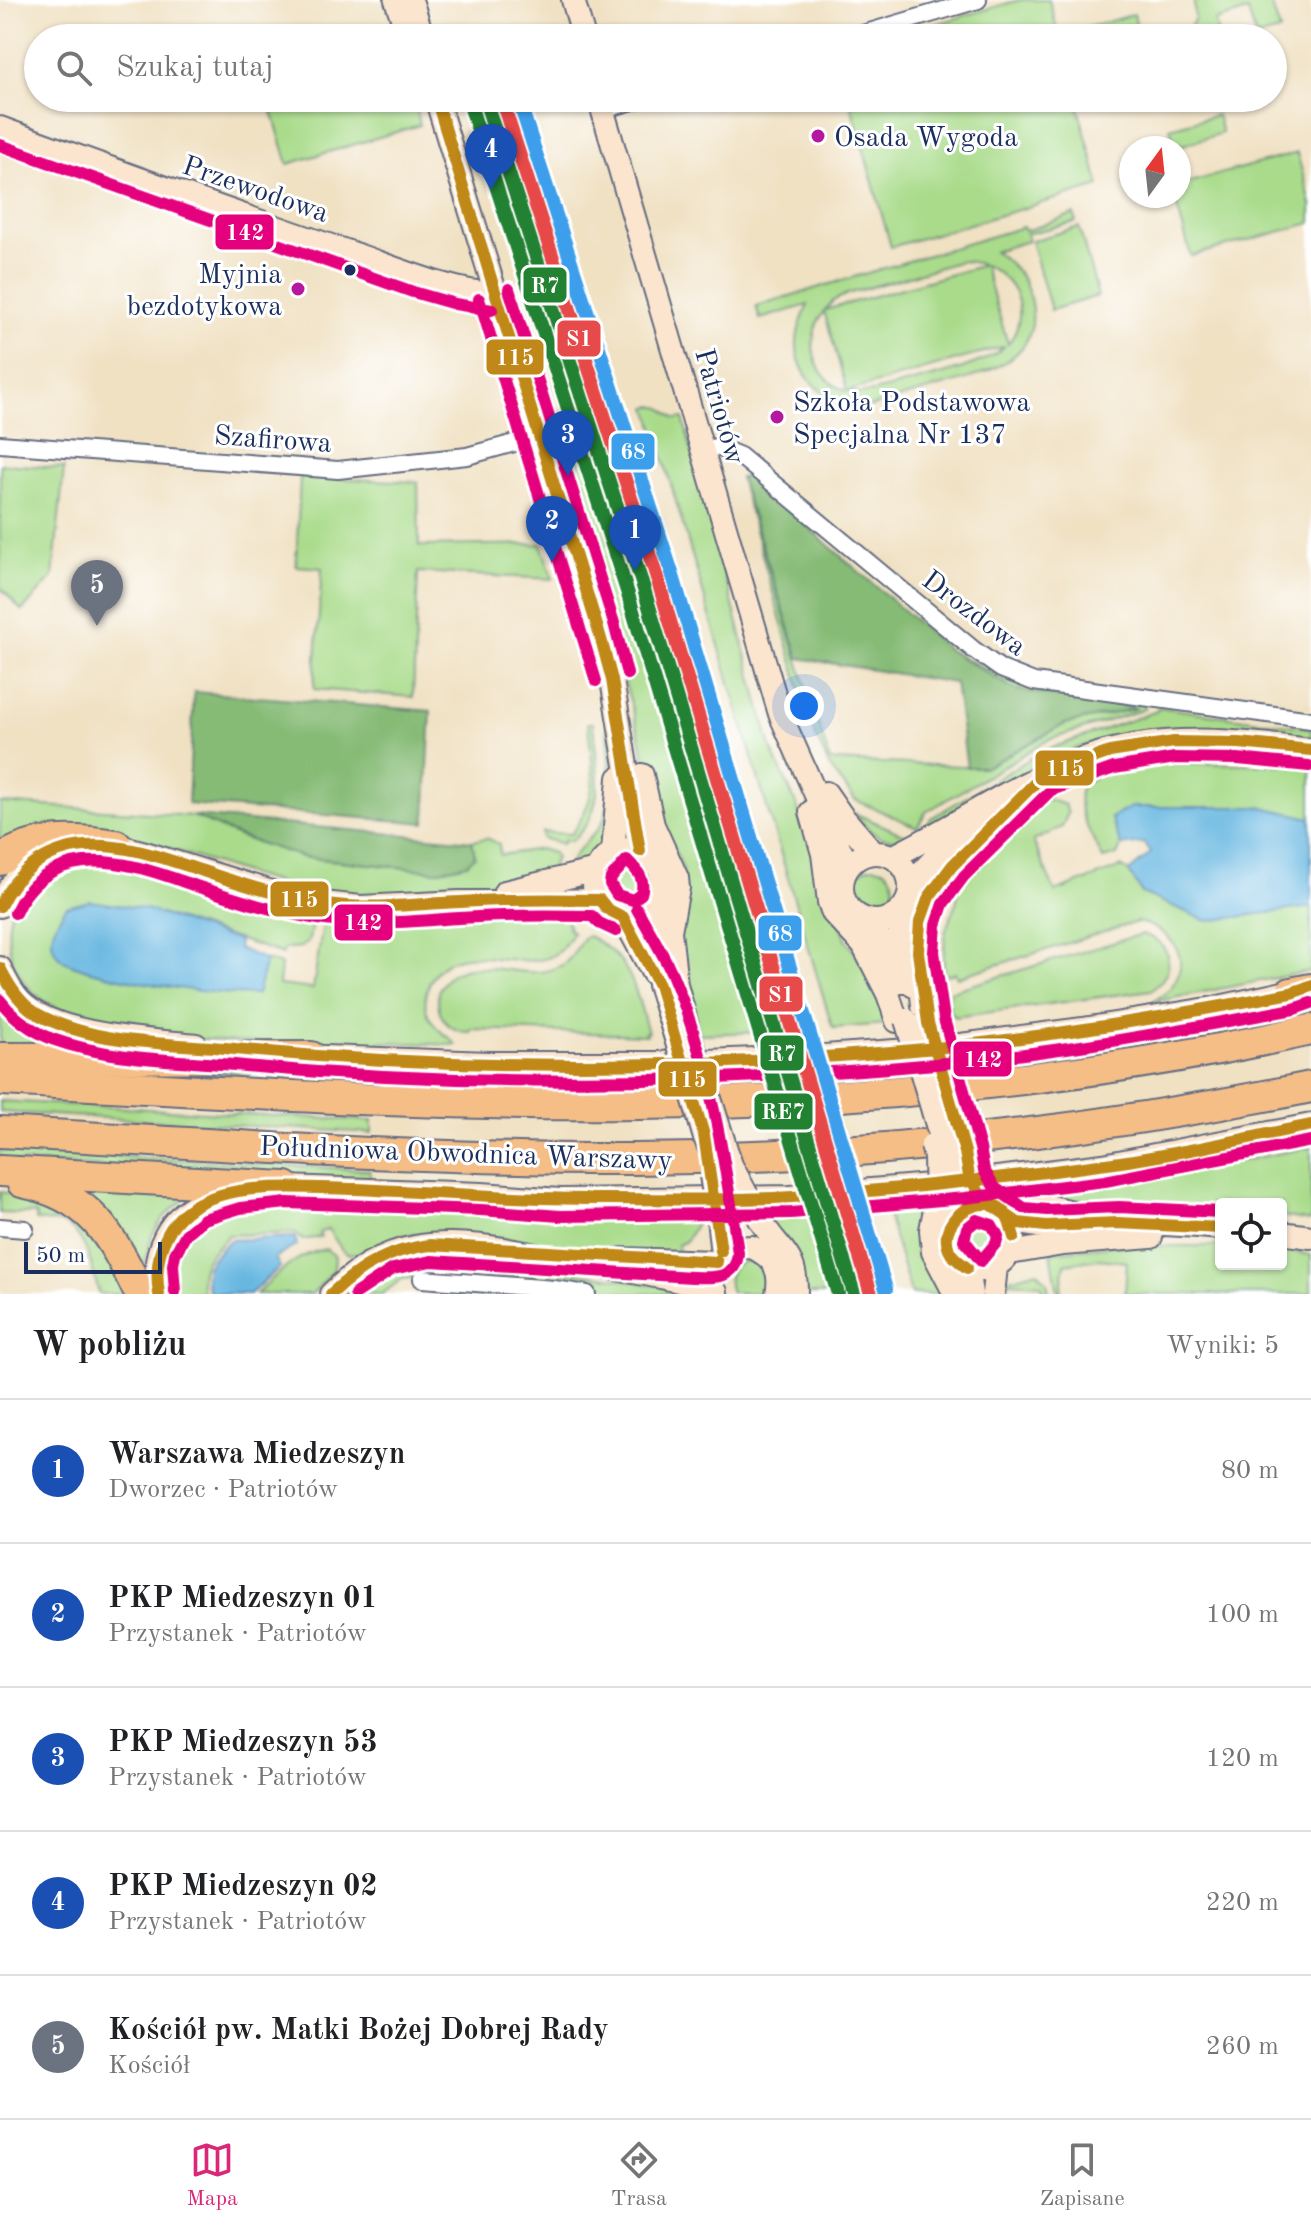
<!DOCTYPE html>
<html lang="pl">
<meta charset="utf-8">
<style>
:root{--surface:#fff;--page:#f2f2f2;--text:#202124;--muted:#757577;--line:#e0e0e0;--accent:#db2777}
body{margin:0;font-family:"Old Standard TT",serif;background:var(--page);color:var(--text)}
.controls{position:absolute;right:24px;bottom:24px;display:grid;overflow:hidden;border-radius:8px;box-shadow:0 2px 6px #0004}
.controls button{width:72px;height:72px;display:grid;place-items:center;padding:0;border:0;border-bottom:2px solid var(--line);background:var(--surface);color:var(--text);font:40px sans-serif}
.compass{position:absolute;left:1119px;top:136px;width:72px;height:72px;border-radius:50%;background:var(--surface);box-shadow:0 2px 6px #0004;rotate:15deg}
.scale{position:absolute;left:24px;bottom:20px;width:138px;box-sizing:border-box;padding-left:8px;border:4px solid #1b2f5e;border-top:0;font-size:22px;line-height:28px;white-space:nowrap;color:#1b2f5e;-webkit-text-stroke:6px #fff;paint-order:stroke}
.you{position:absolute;left:804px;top:706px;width:28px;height:28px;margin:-20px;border:6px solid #fff;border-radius:50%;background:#1a73e8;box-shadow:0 0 0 12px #1a73e833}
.badge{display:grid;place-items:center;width:52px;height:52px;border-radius:50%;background:var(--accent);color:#fff;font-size:26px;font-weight:700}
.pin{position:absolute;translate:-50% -66px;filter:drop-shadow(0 2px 4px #0008)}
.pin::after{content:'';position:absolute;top:42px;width:28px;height:24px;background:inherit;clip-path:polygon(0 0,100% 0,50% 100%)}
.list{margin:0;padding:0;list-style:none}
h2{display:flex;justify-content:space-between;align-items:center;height:104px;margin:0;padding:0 32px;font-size:34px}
h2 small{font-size:26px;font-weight:400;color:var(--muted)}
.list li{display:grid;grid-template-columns:52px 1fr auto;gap:24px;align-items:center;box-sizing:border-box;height:144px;padding:0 32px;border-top:2px solid var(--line)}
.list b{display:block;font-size:30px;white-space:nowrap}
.list p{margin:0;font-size:26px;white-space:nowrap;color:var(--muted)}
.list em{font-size:26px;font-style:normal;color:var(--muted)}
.icon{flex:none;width:44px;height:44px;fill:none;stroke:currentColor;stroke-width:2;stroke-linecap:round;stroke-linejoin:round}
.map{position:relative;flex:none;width:1311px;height:1294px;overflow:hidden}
.search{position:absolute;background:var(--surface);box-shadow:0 2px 6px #0004;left:24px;right:24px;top:24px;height:88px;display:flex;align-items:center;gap:20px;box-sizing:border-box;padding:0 28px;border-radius:44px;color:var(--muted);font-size:30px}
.sheet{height:824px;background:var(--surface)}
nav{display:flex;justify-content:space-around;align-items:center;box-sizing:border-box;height:112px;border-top:2px solid var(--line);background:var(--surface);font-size:22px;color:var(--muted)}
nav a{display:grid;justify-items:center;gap:4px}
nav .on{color:var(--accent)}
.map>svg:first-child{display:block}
</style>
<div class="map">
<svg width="1311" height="1294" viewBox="0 0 1311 1294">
<rect width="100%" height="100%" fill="#fff"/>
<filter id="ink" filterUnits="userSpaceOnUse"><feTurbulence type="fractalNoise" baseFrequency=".0125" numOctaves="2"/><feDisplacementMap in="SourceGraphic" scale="16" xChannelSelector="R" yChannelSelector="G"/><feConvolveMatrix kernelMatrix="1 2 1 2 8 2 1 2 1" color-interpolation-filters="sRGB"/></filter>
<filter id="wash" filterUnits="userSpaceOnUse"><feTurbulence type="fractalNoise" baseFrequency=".006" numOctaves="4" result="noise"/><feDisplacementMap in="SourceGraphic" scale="32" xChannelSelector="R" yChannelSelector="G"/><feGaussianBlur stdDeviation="1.8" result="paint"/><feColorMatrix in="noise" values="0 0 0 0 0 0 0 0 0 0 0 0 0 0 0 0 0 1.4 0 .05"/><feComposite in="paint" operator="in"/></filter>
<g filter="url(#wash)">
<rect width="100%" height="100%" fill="#f0e1c3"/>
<path fill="#a9db8a" stroke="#628574" stroke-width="2" fill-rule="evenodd" d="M1019 0H1049L1059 36 1134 14 1139 38H888Z
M1194 0H1270L1280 31 1256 37 1248 11 1215 21 1219 38H1189L1186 35 1195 18Z
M268 98H413L420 125 288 164Z
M849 98H1090L1091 100 1077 104 1100 186 891 247Z
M1217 115 1222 133 1176 147 1170 128Z
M1297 153 1311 204V223L1191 256 1174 196H1179V185Z
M1074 214 1076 222 1026 234 1028 241 994 251C1017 267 1029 281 1032 310 1038 364 975 376 936 388 915 394 893 400 871 407 839 407 805 389 798 355 794 337 801 321 808 305L760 319 756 306 1023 227 1025 231ZM961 261C1006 262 1037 305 1008 344L984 265 825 310 833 301 847 294ZM824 311 847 390 846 391C812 377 804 341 824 311ZM1005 346C982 369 908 382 874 392L858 394 849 391Z
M1079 227 1098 296 1051 310 1031 241Z
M653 406 662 408 676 419 683 418 771 748 797 806 847 941 859 958 888 1021 887 1024 834 1028 832 1026 648 407Z
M582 423 746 968 764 1029 762 1032 700 1034C687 1001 678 966 679 931 681 884 695 880 666 836L561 442 568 426Z
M0 464 64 468 53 577 22 611 0 587Z
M300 477 418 482 419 546 541 544 553 579 418 572 413 697 314 689 322 568 296 566Z
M740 478 830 761 986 767 1065 724 1134 709 1016 690 950 651 1023 687 1145 705V709L1048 740 926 812 917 827 855 800 829 766 810 722Z
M1158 707 1311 728V740C1237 730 1166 722 1093 743 1034 760 979 798 925 828L931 818 1043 751 1157 711Z
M588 723H593C596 766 609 811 571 841L565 840 562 844 542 838V832L571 834C602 791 592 772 588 723Z
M607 727C616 745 612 819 606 839 601 856 584 865 569 870 571 851 593 839 602 823 615 800 607 753 607 727Z
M1171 763 1311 765V818L1262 807 1111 818 1121 846 1117 855 1103 859C1094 839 1072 807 1082 785L1104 774Z
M1048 799 1065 805 1068 813 1062 827 1033 841 1055 892 1121 867 1129 872 1142 893 1207 921 1311 907V971L1153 1002C1159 997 1168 993 1172 986 1194 956 1167 927 1137 922L957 977 955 973 948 975 943 972 945 933 957 900V891L963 883 957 873C985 845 1011 816 1048 799Z
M0 803 193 816 241 837 302 857 436 871 475 856 472 841 487 838 499 844 500 855 540 849 553 853 556 858 551 867 552 875 459 892 382 897 345 895 287 885 251 875 121 833 0 849Z
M854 813 907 836 910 838C880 844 871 834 854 813Z
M101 856 157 868 240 897 303 913C314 922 312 929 308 942L301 947 283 949V954L146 909 257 994 266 960 281 965 279 985 313 989 322 930 325 923 335 916 389 919 512 907 556 905 557 913 567 920 569 930 573 932C566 943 560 954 547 958 508 970 451 934 429 984 424 996 424 1009 431 1020 437 1032 450 1036 456 1045L379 1042 378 1047C296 1045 100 1045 38 996 22 984 11 963 9 944 8 930 8 916 15 902 33 868 66 859 101 856Z
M608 883a20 20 0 1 1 40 0a20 20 0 1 1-40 0Z
M854 887a20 20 0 1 1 40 0a20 20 0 1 1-40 0Z
M589 908 622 933 633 955 620 943 580 916 574 909Z
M1142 934C1173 942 1177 973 1151 990L955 1017 954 1014 950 1015 948 999 951 991Z
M588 936C633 959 634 988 648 1032H645L646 1035 471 1029 470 1032C447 1032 436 1015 438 992 461 940 527 991 565 963 573 957 578 946 583 938Z
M0 988 98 1044 0 1046Z
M228 1064 375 1069V1081L84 1066Z
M0 1101 372 1121V1133L0 1112Z
M1311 1147V1221L1281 1216V1204H1221V1210L1147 1211 1053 1198V1189L1241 1161Z
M0 1150 370 1170V1181L0 1161Z
M75 1184 189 1195 164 1217 152 1235 142 1271Z
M0 1192 40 1198 86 1228 130 1294H99C93 1273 88 1237 67 1226 58 1221 46 1222 36 1220V1214L0 1213Z
M256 1202 366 1208 694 1216 695 1219H698L686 1241 678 1245 677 1256 588 1249 443 1231 400 1236 359 1253 348 1254 342 1250 328 1229 319 1233 321 1237 302 1240 295 1233 229 1235C208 1255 197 1264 203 1294H170C161 1230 197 1207 256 1202Z
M925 1203 924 1206 943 1294H911L886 1209 888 1206Z
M816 1211 818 1213 843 1294H805L769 1214Z
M958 1237a20 20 0 1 1 40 0a20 20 0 1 1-40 0Z
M1109 1246H1221V1264H1281V1250L1311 1255V1294H1125L1127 1262 1098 1259 1065 1264 1060 1294 1058 1293 1051 1252Z
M326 1249 335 1256 334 1270 312 1294H256C276 1275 298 1253 326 1249Z
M458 1258 616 1278 671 1288V1294H633L543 1280 418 1270 417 1277 402 1279 382 1294H351C380 1263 417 1259 458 1258Z
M745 1261C764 1262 773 1277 763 1294L731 1292C725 1278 730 1266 745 1261Z
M1037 1271 1047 1281 1049 1294H1044L1041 1284 1009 1282 1007 1294H1002L1005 1280Z"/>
<path fill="#86bb76" stroke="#50756a" stroke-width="2" d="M749 476 950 651 1016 690 1137 708 1065 724 986 767H967L955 683 799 658 740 478Z
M194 692 431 711 425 823 188 804Z
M193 816 472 841 475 856 467 864 436 871 302 857 241 837Z"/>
<path fill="#67b7e1" stroke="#4173a0" stroke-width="2" d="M1131 807H1262L1311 818V907L1207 921 1142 893 1129 872 1151 853 1144 843 1121 846 1111 818Z
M90 901 146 909 239 941 238 948 266 960 257 994C229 998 77 977 59 957 44 940 56 922 66 907Z
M295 1237 297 1245 275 1258 280 1267 250 1294 209 1293C200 1265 211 1259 230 1240Z"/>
</g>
<g filter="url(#ink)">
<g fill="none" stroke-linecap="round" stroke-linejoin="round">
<g stroke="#666d81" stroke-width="20">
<path id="street" d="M849 38 978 0
M602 110 644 98
M0 444 338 470 467 456 540 436
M702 449 718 447 740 456 974 650 1001 669 1034 682 1311 720
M0 1227 25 1229
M422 1279 554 1289 587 1294"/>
</g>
<g stroke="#666d81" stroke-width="26">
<path id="secondary" d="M396 0 409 38
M411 0 423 38
M573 0 584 38
M436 98 601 639 612 680 640 851
M599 98 780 714 848 867
M0 128C114 170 228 211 343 250 388 265 449 292 494 294
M642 775 653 825 677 878 678 888 670 931 676 984 689 1032
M826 793 842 816 872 851
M811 812 823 854 829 902 833 913 863 945 888 994 897 1021
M101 846 116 845 142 852 275 893 323 903 361 907 459 902 600 900
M594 883a34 34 0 1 1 68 0a34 34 0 1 1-68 0Z
M613 852 619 778
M842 887a34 34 0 1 1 68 0a34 34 0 1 1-68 0Z
M892 857C956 826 1014 783 1082 759 1157 732 1234 740 1311 750
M910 884 937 856 982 823
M505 892 597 870
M0 906C11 878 37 853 67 848
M652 908 659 985 674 1032
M899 914C898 938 904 963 914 986
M623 917 653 973
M872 921 897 983
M0 968C5 979 11 991 19 1000 52 1036 149 1040 196 1045
M923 1006C921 981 916 952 918 926 921 883 999 822 1029 790
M298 1056 489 1063H658L824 1056 937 1048 1083 1029 1214 1008 1302 989
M1010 1196 1025 1201 1090 1216
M947 1237a33 33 0 1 1 66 0a33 33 0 1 1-66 0Z
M936 1204 931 1230 933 1252 955 1294
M758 1216C776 1250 797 1250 796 1294
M718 1218 722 1255
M1009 1219C1043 1234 1085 1222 1121 1223 1154 1223 1188 1225 1221 1228
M1281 1233 1311 1237
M1010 1253 1063 1244 1151 1237
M622 1259 717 1262
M967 1268 971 1294
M713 1276C716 1254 732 1247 752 1247 774 1258 782 1270 777 1294
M159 1294C149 1252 169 1213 210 1198 233 1190 262 1190 286 1187L482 1194 560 1200 790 1197 964 1182 1103 1165 1311 1125
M331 1294C356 1270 380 1253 415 1247 468 1237 526 1254 578 1263 624 1271 672 1276 716 1292
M993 1294 996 1267"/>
</g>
<g stroke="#666d81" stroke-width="34">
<path id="highway" d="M0 860C37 836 75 839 116 845
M1291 993 1311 989
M0 1058 311 1057
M0 1080C213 1091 428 1107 641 1104 866 1101 1091 1079 1311 1030
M0 1132C211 1144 423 1160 634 1159 862 1158 1089 1132 1311 1087
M0 1171 286 1187
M22 1182C92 1196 111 1235 140 1294"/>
</g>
<use href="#street" stroke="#fff" stroke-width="16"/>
<use href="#secondary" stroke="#fbe5cf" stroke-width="22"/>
<use href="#highway" stroke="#f6be87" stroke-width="30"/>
<g stroke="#666d81" stroke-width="26" stroke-linecap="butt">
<path id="secondary-bridge" d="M927 1018 965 1152 969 1176 983 1199
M906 1020 951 1172 957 1202
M674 1032 704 1135 738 1217
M689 1032 731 1165 758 1216
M932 1145 935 1157 936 1204
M975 1165 992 1187 1010 1196
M711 1176 718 1218"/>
</g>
<use href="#secondary-bridge" stroke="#fbe5cf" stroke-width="22"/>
<g stroke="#fff" stroke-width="18">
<path id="bus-1" d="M436 98 601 639 612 680 640 851
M0 906C16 872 46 849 85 846 126 843 165 859 203 871 243 885 284 898 326 904 371 910 415 904 460 902 507 899 553 899 600 900L607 909 623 917
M623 917 659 985 704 1135 721 1251
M0 968C10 988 22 1007 43 1017 98 1044 166 1043 225 1048 456 1071 706 1070 936 1048 1055 1036 1173 1016 1291 993L1311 986
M1221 1228 1118 1223 1046 1226 1018 1223 983 1199 969 1176 965 1152 928 1023 918 952 920 922 929 897 952 866 1042 776 1110 752 1174 742 1239 743 1311 750
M967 1268C961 1263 952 1257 949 1250 935 1216 991 1185 1008 1218 1011 1224 1012 1231 1014 1237
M159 1294C152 1251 170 1211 214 1197 258 1183 309 1188 355 1189 439 1192 523 1200 607 1199 669 1199 731 1201 792 1197 895 1190 997 1179 1099 1165 1170 1156 1241 1139 1311 1125
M331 1294C361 1266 389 1250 430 1245L717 1262"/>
</g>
<g stroke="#fff" stroke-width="18">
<path id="bus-2" d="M0 145 413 292 455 304 492 310
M509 289 614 623 627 674
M479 299 596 681
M627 860C637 871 646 878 641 894L633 900 617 895 610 884 611 878Z
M15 913C28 884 52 865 84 862 123 859 161 874 196 886 238 900 281 914 325 920 370 926 414 921 459 918 503 915 548 915 592 916L599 923 616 931
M0 1000C14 1019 31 1030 52 1039 110 1060 175 1060 235 1065 464 1087 706 1085 935 1064 1056 1053 1175 1031 1294 1009L1311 1003
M1221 1212 1119 1207 1047 1210 1024 1208 995 1188 984 1170 980 1148 944 1019 934 952 936 925 943 904 964 876 1051 790 1114 768 1175 758 1238 759 1309 766
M977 1220 992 1225 998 1236 996 1243 981 1261 964 1240 967 1228Z
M175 1292 173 1265 175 1254 186 1234 204 1219 240 1208 287 1203 481 1210 560 1216 791 1213 965 1198 1105 1181 1311 1141
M355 1294 393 1269 431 1261 692 1277C713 1278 736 1280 738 1253 725 1159 709 1061 672 974 662 951 649 931 637 909"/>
</g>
<use href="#bus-1" stroke="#c08818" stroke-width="12"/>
<use href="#bus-2" stroke="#e5007d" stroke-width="12"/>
<g stroke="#fff" stroke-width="20">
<path id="rail-1" d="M501 98 658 581 871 1294"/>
</g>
<g stroke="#fff" stroke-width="20">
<path id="rail-2" d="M486 103 643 586 854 1294"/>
</g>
<g stroke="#fff" stroke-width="20">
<path id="rail-3" d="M518 98 673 576 886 1289"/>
</g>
<g stroke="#fff" stroke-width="20">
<path id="rail-4" d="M471 108 627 591 838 1294"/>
</g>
<use href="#rail-1" stroke="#e74a4a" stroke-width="14"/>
<use href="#rail-2" stroke="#238132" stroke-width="14"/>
<use href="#rail-3" stroke="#3c9fec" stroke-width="14"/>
<use href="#rail-4" stroke="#238132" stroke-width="14"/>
</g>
</g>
<g fill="#b5179e" stroke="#fff" stroke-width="3">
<circle cx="818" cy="136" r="8"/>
<circle cx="298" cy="289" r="8"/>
<circle cx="777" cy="417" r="8"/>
</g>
<circle fill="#1b2f5e" stroke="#fff" stroke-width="3" cx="350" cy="270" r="7"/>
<g text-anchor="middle" stroke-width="6" stroke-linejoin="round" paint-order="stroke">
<g font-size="28" fill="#1b2f5e" stroke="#fff" text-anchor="start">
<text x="834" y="146">Osada Wygoda</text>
<text x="282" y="283" text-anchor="end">Myjnia<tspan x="282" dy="32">bezdotykowa</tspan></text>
<text x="793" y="411">Szkoła Podstawowa<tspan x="793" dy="32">Specjalna Nr 137</tspan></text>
</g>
<g font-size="28" fill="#1b2f5e" stroke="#fff">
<text transform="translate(256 188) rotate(19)" y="10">Przewodowa</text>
<text transform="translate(721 406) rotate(74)" y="10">Patriotów</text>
<text transform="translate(273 438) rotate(4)" y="10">Szafirowa</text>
<text transform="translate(975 612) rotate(37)" y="10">Drozdowa</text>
<text transform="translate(466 1152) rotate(2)" y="10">Południowa Obwodnica Warszawy</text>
</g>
</g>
<g stroke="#fff" stroke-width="3">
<rect x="214" y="213" width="61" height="38" rx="8" fill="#e5007d"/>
<rect x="522" y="266" width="46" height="38" rx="8" fill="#238132"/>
<rect x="556" y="319" width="46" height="39" rx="8" fill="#e74a4a"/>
<rect x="485" y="338" width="60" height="38" rx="8" fill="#c08818"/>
<rect x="610" y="432" width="46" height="39" rx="8" fill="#3c9fec"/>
<rect x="1034" y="749" width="61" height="38" rx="8" fill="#c08818"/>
<rect x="269" y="880" width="61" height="38" rx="8" fill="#c08818"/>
<rect x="333" y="903" width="61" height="39" rx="8" fill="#e5007d"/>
<rect x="757" y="914" width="46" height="38" rx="8" fill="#3c9fec"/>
<rect x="758" y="975" width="46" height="38" rx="8" fill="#e74a4a"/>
<rect x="759" y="1034" width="46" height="38" rx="8" fill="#238132"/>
<rect x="952" y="1040" width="61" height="38" rx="8" fill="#e5007d"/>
<rect x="657" y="1060" width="61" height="38" rx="8" fill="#c08818"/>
<rect x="753" y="1092" width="61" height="39" rx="8" fill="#238132"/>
</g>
<g font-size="22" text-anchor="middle" font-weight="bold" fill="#fff">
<text x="245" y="240">142</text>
<text x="545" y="293">R7</text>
<text x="579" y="346">S1</text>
<text x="515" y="365">115</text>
<text x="633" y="459">68</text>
<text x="1065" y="776">115</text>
<text x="299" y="907">115</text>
<text x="363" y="930">142</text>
<text x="780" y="941">68</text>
<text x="781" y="1002">S1</text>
<text x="782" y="1061">R7</text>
<text x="983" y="1067">142</text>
<text x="687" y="1087">115</text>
<text x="783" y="1119">RE7</text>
</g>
</svg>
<div class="controls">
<button><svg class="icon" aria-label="locate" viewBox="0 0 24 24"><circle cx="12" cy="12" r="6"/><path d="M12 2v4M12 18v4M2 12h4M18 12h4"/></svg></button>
</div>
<svg class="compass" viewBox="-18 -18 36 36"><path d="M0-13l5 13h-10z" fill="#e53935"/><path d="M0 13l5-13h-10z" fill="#757577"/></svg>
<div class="scale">50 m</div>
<div class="you"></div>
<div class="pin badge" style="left:635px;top:571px;background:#1a4fb4">1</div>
<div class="pin badge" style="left:552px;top:562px;background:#1a4fb4">2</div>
<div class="pin badge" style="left:568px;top:476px;background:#1a4fb4">3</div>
<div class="pin badge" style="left:491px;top:190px;background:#1a4fb4">4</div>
<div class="pin badge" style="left:97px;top:626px;background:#6b7280">5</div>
<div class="search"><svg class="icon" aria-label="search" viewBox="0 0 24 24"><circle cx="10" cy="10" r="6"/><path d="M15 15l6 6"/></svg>Szukaj tutaj</div>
</div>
<section class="sheet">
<h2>W pobliżu<small>Wyniki: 5</small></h2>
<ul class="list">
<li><span class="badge" style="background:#1a4fb4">1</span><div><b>Warszawa Miedzeszyn</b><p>Dworzec · Patriotów</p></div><em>80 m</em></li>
<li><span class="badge" style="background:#1a4fb4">2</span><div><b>PKP Miedzeszyn 01</b><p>Przystanek · Patriotów</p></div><em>100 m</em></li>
<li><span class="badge" style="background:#1a4fb4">3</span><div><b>PKP Miedzeszyn 53</b><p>Przystanek · Patriotów</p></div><em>120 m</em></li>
<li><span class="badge" style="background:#1a4fb4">4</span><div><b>PKP Miedzeszyn 02</b><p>Przystanek · Patriotów</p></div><em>220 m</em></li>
<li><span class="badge" style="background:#6b7280">5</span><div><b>Kościół pw. Matki Bożej Dobrej Rady</b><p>Kościół</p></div><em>260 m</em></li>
</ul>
</section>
<nav>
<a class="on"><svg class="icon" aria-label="map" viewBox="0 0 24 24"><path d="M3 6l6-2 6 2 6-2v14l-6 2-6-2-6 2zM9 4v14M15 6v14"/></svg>Mapa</a>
<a><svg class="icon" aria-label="directions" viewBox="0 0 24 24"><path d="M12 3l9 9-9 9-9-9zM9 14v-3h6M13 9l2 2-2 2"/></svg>Trasa</a>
<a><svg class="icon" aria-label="saved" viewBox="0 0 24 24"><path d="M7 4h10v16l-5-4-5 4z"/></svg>Zapisane</a>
</nav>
